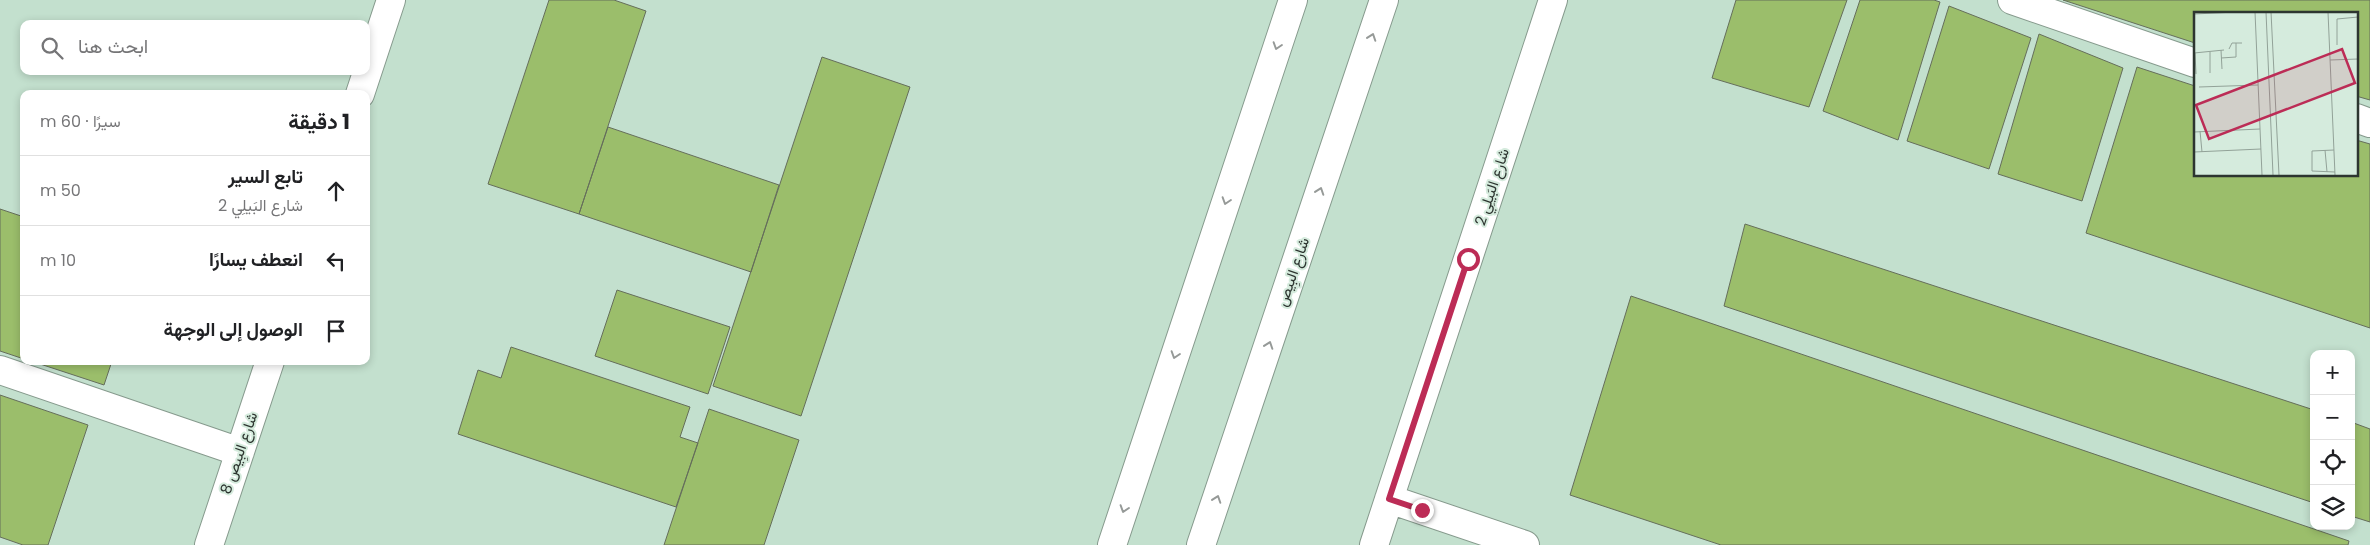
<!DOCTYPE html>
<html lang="ar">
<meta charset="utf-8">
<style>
:root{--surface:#fff;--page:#f6f6f6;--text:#202124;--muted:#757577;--line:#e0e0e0}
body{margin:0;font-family:Poppins,Vazirmatn,sans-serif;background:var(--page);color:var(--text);direction:rtl}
.controls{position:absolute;right:15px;bottom:15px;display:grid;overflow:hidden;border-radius:10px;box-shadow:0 2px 8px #0003}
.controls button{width:45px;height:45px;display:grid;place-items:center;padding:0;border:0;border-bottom:1px solid var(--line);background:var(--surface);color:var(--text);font:25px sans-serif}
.stop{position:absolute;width:15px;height:15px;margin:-11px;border:4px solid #bc2c56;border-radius:50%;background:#fff}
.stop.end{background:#bc2c56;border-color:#fff;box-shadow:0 1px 5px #0008}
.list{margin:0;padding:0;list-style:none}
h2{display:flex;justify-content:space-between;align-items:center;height:65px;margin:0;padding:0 20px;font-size:21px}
h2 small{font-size:16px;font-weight:400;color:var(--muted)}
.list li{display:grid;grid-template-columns:32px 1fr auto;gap:15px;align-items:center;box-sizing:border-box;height:70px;padding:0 20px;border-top:1px solid var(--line)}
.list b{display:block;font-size:19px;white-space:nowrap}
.list p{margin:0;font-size:16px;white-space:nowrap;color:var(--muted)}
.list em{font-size:16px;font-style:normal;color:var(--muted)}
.icon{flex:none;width:28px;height:28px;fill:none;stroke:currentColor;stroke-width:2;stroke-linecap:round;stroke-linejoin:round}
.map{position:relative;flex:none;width:2370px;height:545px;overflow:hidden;direction:ltr}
.search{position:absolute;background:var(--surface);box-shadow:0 2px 8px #0003;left:20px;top:20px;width:350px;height:55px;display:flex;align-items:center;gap:12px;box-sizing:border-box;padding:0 18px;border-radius:10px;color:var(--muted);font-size:19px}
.panel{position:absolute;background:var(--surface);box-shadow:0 2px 8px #0003;left:20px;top:90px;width:350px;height:275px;border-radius:10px;direction:rtl}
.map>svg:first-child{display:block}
</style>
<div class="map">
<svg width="2370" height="545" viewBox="0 0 2370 545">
<rect width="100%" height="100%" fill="#d5ebdd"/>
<path fill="#c3e0ce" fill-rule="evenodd" d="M0 0H2370V545H0ZM2195 14H2356V175H2195ZM24 24H366V71H24ZM24 94H366V361H24ZM2314 354H2351V526H2314Z"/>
<path fill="#9bbe6b" stroke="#656e5b" d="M549 0H614L646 11 579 214 488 184Z
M1736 0H1847L1809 107 1712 78Z
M1860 0H1934L1940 2 1898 140 1823 111Z
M2063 0H2370V100L2356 96V14H2195V43Z
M1949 6 2031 38 1989 169 1907 141Z
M2039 34 2123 68 2082 201 1998 174Z
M822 57 910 87 801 416 713 386Z
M2137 67 2195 86V175H2356V140L2370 144V328L2086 233Z
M608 127 779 185 751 272 579 214Z
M0 209 24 217V359L0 351Z
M1745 224 2314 410V503L1724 306Z
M617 290 730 327 708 394 595 356Z
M1631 296 2349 541 2348 545H1721L1570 495Z
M511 347 690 407 680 437 698 443 676 507 458 434 478 370 501 378Z
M31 361H112L104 385Z
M0 395 88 425 48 545H23L0 537Z
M709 409 799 440 764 545H664Z
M2351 422 2370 429V522L2351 516Z"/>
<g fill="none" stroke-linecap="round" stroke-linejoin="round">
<g stroke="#869a8d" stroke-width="30">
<path id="minor" d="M2012 0 2195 63
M360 94 391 0
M2356 118 2370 123
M0 370 240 452
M1389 499 1525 545
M209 545 270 361
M1112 545 1293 0
M1201 545 1384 0
M1374 545 1553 0"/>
</g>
<use href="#minor" stroke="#fff" stroke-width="28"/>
</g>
<defs><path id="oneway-chevron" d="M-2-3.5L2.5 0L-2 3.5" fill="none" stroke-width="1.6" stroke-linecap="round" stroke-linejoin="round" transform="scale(1.25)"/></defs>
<g stroke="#969a98">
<use href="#oneway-chevron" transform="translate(1372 37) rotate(-71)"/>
<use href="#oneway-chevron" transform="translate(1277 46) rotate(108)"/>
<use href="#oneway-chevron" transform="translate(1320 191) rotate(-71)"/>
<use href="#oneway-chevron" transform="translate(1226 201) rotate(108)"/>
<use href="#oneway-chevron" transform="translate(1269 345) rotate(-71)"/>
<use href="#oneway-chevron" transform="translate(1175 355) rotate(108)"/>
<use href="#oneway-chevron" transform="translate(1217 499) rotate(-71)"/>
<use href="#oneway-chevron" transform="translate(1124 509) rotate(108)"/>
</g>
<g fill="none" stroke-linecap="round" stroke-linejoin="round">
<path stroke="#bc2c56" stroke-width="6" d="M1422 510 1389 499 1468 259"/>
</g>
<g text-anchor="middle" stroke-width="4" stroke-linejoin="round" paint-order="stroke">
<g font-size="15" fill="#2d3530" stroke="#d5ebdd">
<text transform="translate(1492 187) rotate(-72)" y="5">شارع البَيلِي 2</text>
<text transform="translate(1293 272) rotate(-71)" y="5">شارع البِيص</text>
<text transform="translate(239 453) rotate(-71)" y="5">شارع البِيص 8</text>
</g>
</g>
<g transform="translate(2194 12)">
<rect width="164" height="164" fill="#d5ebdd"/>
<path fill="none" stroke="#92a298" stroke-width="1" d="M61 0 68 163M72 0 79 163M77 0 85 163M134 0 141 163M0 2 42 0M143 33V7L164 5M35 37 38 31H48M27 38 28 57M0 41 30 38M1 41 2 62M27 46 42 45V31M136 48 164 47M16 61V40M5 75 64 73M6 119 8 140M0 120 66 117M131 138 133 160M140 138 118 139V159L141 160M0 140 67 137"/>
<path fill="#bc2c56" fill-opacity="0.15" stroke="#bc2c56" stroke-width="2.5" d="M148 37 161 71 15 127 2 93Z"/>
<rect width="164" height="164" fill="none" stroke="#2d3530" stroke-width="2.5"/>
</g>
</svg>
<div class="controls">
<button>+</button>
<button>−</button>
<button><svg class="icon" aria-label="locate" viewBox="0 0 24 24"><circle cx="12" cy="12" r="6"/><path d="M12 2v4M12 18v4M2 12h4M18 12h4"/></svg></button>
<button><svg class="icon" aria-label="layers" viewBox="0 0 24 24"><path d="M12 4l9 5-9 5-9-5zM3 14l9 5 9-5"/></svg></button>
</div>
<div class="stop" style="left:1468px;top:259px"></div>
<div class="stop end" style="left:1422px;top:510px"></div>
<div class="search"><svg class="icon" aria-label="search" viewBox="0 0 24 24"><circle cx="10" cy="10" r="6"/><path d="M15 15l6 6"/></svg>ابحث هنا</div>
<section class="panel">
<h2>1 دقيقة<small>سيرًا · 60 m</small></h2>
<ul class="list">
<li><svg class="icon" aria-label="ahead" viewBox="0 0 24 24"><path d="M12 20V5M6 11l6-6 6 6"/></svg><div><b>تابع السير</b><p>شارع البَيلِي 2</p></div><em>50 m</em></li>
<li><svg class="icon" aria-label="left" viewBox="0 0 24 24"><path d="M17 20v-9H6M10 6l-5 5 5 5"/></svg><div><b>انعطف يسارًا</b></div><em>10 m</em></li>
<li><svg class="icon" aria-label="arrive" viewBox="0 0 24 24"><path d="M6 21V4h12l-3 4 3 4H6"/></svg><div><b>الوصول إلى الوجهة</b></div></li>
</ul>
</section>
</div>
